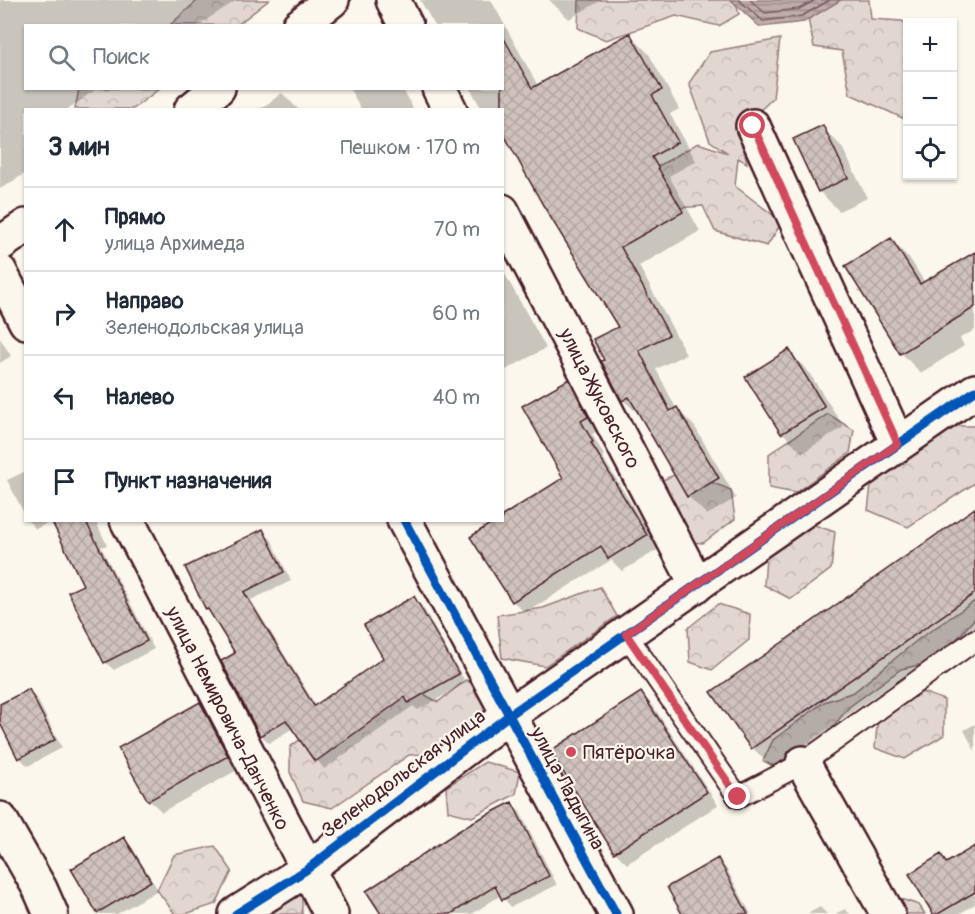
<!DOCTYPE html>
<html lang="ru">
<meta charset="utf-8">
<style>
:root{--surface:#fff;--page:#f6f6f7;--text:#1f2937;--muted:#747a83;--line:#e0e1e3}
body{margin:0;font-family:Pangolin,sans-serif;background:var(--page);color:var(--text)}
.controls{position:absolute;right:18px;top:18px;display:grid;overflow:hidden;border-radius:0px;box-shadow:0 2px 4px #0004}
.controls button{width:54px;height:54px;display:grid;place-items:center;padding:0;border:0;border-bottom:2px solid var(--line);background:var(--surface);color:var(--text);font:30px sans-serif}
.stop{position:absolute;width:18px;height:18px;margin:-14px;border:4px solid #d1495b;border-radius:50%;background:#fff}
.stop.end{background:#d1495b;border-color:#fff;box-shadow:0 2px 6px #0008}
.list{margin:0;padding:0;list-style:none}
h2{display:flex;justify-content:space-between;align-items:center;height:78px;margin:0;padding:0 24px;font-size:26px}
h2 small{font-size:20px;font-weight:400;color:var(--muted)}
.list li{display:grid;grid-template-columns:39px 1fr auto;gap:18px;align-items:center;box-sizing:border-box;height:84px;padding:0 24px;border-top:2px solid var(--line)}
.list b{display:block;font-size:22px;white-space:nowrap}
.list p{margin:0;font-size:20px;white-space:nowrap;color:var(--muted)}
.list em{font-size:20px;font-style:normal;color:var(--muted)}
.icon{flex:none;width:33px;height:33px;fill:none;stroke:currentColor;stroke-width:2;stroke-linecap:round;stroke-linejoin:round}
.map{position:relative;flex:none;width:975px;height:914px;overflow:hidden}
.search{position:absolute;background:var(--surface);box-shadow:0 2px 4px #0004;left:24px;top:24px;width:480px;height:66px;display:flex;align-items:center;gap:15px;box-sizing:border-box;padding:0 21px;border-radius:0px;color:var(--muted);font-size:22px}
.panel{position:absolute;background:var(--surface);box-shadow:0 2px 4px #0004;left:24px;top:108px;width:480px;height:414px;border-radius:0px}
.map>svg:first-child{display:block}
</style>
<div class="map">
<svg width="975" height="914" viewBox="0 0 975 914">
<defs>
<pattern id="forest-crowns" width="20" height="18" patternUnits="userSpaceOnUse" patternTransform="scale(1.5)"><rect width="20" height="18" fill="#e2d7d0"/><path d="M2 6a3 3 0 1 1 6 0M12 15a3 3 0 1 1 6 0" fill="none" stroke="#c3b8b3"/></pattern>
<pattern id="water-rules" width="6" height="5" patternUnits="userSpaceOnUse" patternTransform="scale(1.5)"><rect width="6" height="5" fill="#bfadaa"/><path d="M0 2.5h6" fill="none" stroke="#9d8c8b"/></pattern>
<pattern id="building-cross-hatch" width="8" height="8" patternUnits="userSpaceOnUse" patternTransform="scale(1.5)"><rect width="8" height="8" fill="#cfc2bc"/><path d="M0 0l8 8M0 8l8-8" fill="none" stroke="#b3a6a2"/></pattern>
</defs>
<rect width="100%" height="100%" fill="#fbf7ec"/>
<filter id="ink" filterUnits="userSpaceOnUse"><feTurbulence type="fractalNoise" baseFrequency=".0167" numOctaves="2"/><feDisplacementMap in="SourceGraphic" scale="12" xChannelSelector="R" yChannelSelector="G"/><feConvolveMatrix kernelMatrix="1 2 1 2 8 2 1 2 1" color-interpolation-filters="sRGB"/></filter>
<g filter="url(#ink)">
<path fill="url(#forest-crowns)" stroke="#967b7e" stroke-width="1.5" d="M198 0H269L237 25H170Z
M579 0H735L739 14 719 26 676 16 606 40 578 28Z
M830 0H869L871 19 902 21 907 24V120L850 94 842 51 814 47 807 14Z
M780 39 773 98 740 130 747 163 738 158 735 186 782 222 767 246 715 231 703 206 666 209 643 175 698 143 728 153 710 141 689 83 710 52Z
M79 89V88L159 89 133 109H75Z
M828 414 854 430 850 453 795 493 769 488V454Z
M940 426H975V483L908 527 868 510 872 477Z
M683 471 731 490 735 519 703 543 680 541 656 483Z
M803 521 835 532 831 569 791 599 764 585 767 544Z
M600 587 617 616 545 666 502 658 497 615 543 608Z
M975 601V618L938 661 901 669 849 707 809 756 780 769 763 761 773 740 824 702 854 692 920 638Z
M718 604 750 614 749 640 712 670 690 662 688 628Z
M466 680 488 693 485 723 439 753 409 755 332 808 303 801 290 772V747L372 688 407 685 438 702Z
M914 689 944 700V735L905 759 875 748 878 715Z
M485 762 520 772 516 794 472 817 448 811 446 787Z
M215 846 232 871 216 904 185 914H175L157 890 174 855Z
M302 891V914H243Z
M888 895 919 905 925 914H879Z"/>
<path fill="url(#water-rules)" stroke="#907477" stroke-width="1.5" d="M731 0H841L804 22 760 27Z"/>
<path fill="#0003" d="M0 0H237L197 26H26V88H98L66 110H26V173L0 189Z
M420 0H491L538 86 630 35 649 54 679 109 670 114 696 161 669 176 700 231 639 266 686 354 656 369 676 408 695 427 736 498 707 515 688 496 643 418 623 400 620 328 502 133V110H482L470 88H502V26H435Z
M549 0H602L569 19Z
M349 88H402L414 110H362Z
M282 93 299 110H259Z
M822 127 842 147 867 198 839 211 819 191Z
M891 240 910 259 925 283 975 254V330L960 338 964 346 921 373 901 353Z
M502 269 546 348 502 372Z
M0 338 11 356 0 363Z
M788 351 808 371 844 427 802 453 783 433Z
M568 381 581 394 600 430 592 434 604 455 602 456 659 549 622 571 611 560 525 613 513 601 502 520 565 479Z
M26 471V517L7 480Z
M975 509V626L772 768 753 748 713 693Z
M27 520H53L36 529Z
M53 520H95L107 545 101 547 154 649 114 670 105 662 85 585Z
M262 531 271 539 291 581 251 600 316 706 385 659 414 598 422 606 466 683 418 710 413 706 324 769 293 728 269 743 262 736 293 717 291 714 261 735 237 653 208 609Z
M29 691 37 699 62 748 28 766 20 758 0 720V706Z
M641 694 653 706 718 805 627 864 615 852Z
M200 704 212 716 239 769 162 812 149 800Z
M975 724V751L964 730Z
M512 804 520 812 557 885 511 907 501 895 472 914H382Z
M124 839 132 847 158 890 117 914H100L98 912Z
M975 848V904L959 914H935L941 856 948 864Z
M718 860 726 868 751 914H683Z
M820 907 827 914H807Z
M845 909 850 914H835Z"/>
<g fill="none" stroke-linecap="round" stroke-linejoin="round">
<path stroke="#79585e" stroke-width="1.5" d="M739 0 763 21 802 16 830 0
M750 0 765 13 799 9 815 0"/>
</g>
<path fill="url(#building-cross-hatch)" stroke="#4a1f2b" stroke-width="1.5" d="M630 33 662 90 652 95 678 142 652 157 683 212 621 247 669 335 639 350 670 411 677 407 719 478 687 497 629 397 622 401 601 361 604 360 593 339 618 327 543 205 502 131V35L532 88Z
M823 125 848 178 818 192 793 139Z
M891 238 920 284 975 252V307L900 354 845 266Z
M789 349 825 407 781 434 745 377Z
M569 379 588 417 581 421 593 442 591 443 647 535 608 559 601 546 512 602 470 537 496 520H502V516L563 478 522 406Z
M975 508V593L751 749 711 692Z
M51 520H85L147 641 104 663 68 592 83 585Z
M263 529 284 572 244 592 314 706 383 658 364 625 414 596 459 674 408 703 405 697 315 762 286 720 260 736 221 661 235 653 208 609 206 610 185 567Z
M29 689 55 740 18 759 0 723V704Z
M641 692 707 792 614 853 550 751Z
M200 702 228 756 148 801 118 748Z
M512 802 549 876 502 900 495 886 451 914H381L366 891 471 823Z
M124 837 151 881 97 913 71 869Z
M975 846V892L938 914H933L909 874 941 854 946 863Z
M718 858 748 914H682L667 887Z"/>
<g fill="none" stroke-linecap="round" stroke-linejoin="round">
<g stroke="#4a1f2b" stroke-width="24">
<path id="lane" d="M626 634 738 797 803 763 975 640"/>
</g>
<g stroke="#4a1f2b" stroke-width="38">
<path id="street" d="M393 0 406 26
M299 26 332 0
M439 88 450 110
M191 110 218 88
M753 126 898 444
M502 211 697 585
M0 244 26 226
M0 272 26 322
M127 520 331 914
M404 520 616 914
M803 763 888 914
M0 819 40 889 51 914
M236 914 306 870 508 716 975 391"/>
</g>
<use href="#lane" stroke="#fbf7ec" stroke-width="20"/>
<use href="#street" stroke="#fbf7ec" stroke-width="33"/>
<g stroke="#fbf7ec" stroke-width="13">
<path id="cycleway" d="M404 520 616 914
M236 914 306 870 508 716 975 391"/>
</g>
<use href="#cycleway" stroke="#0057b8" stroke-width="9"/>
</g>
</g>
<g fill="none" stroke-linecap="round" stroke-linejoin="round" filter="url(#ink)">
<path stroke="#d1495b" stroke-width="8" d="M738 797 626 634 898 444 753 126"/>
</g>
<circle fill="#d1495b" stroke="#fbf7ec" stroke-width="2" cx="571" cy="752" r="6"/>
<g text-anchor="middle" stroke-width="4.5" stroke-linejoin="round" paint-order="stroke">
<g font-size="20" fill="#4a1f2b" stroke="#fbf7ec">
<text transform="translate(600 398) rotate(63)" y="7">улица Жуковского</text>
<text transform="translate(228 718) rotate(63)" y="7">улица Немировича-Данченко</text>
<text transform="translate(403 773) rotate(-37)" y="7">Зеленодольская улица</text>
<text transform="translate(568 788) rotate(62)" y="7">улица Ладыгина</text>
</g>
<g font-size="20" fill="#4a1f2b" stroke="#fbf7ec" text-anchor="start">
<text x="583" y="759">Пятёрочка</text>
</g>
</g>
</svg>
<div class="controls">
<button>+</button>
<button>−</button>
<button><svg class="icon" aria-label="locate" viewBox="0 0 24 24"><circle cx="12" cy="12" r="6"/><path d="M12 2v4M12 18v4M2 12h4M18 12h4"/></svg></button>
</div>
<div class="stop" style="left:753px;top:126px"></div>
<div class="stop end" style="left:738px;top:797px"></div>
<div class="search"><svg class="icon" aria-label="search" viewBox="0 0 24 24"><circle cx="10" cy="10" r="6"/><path d="M15 15l6 6"/></svg>Поиск</div>
<section class="panel">
<h2>3 мин<small>Пешком · 170 m</small></h2>
<ul class="list">
<li><svg class="icon" aria-label="ahead" viewBox="0 0 24 24"><path d="M12 20V5M6 11l6-6 6 6"/></svg><div><b>Прямо</b><p>улица Архимеда</p></div><em>70 m</em></li>
<li><svg class="icon" aria-label="right" viewBox="0 0 24 24"><path d="M7 20v-9h11M14 6l5 5-5 5"/></svg><div><b>Направо</b><p>Зеленодольская улица</p></div><em>60 m</em></li>
<li><svg class="icon" aria-label="left" viewBox="0 0 24 24"><path d="M17 20v-9H6M10 6l-5 5 5 5"/></svg><div><b>Налево</b></div><em>40 m</em></li>
<li><svg class="icon" aria-label="arrive" viewBox="0 0 24 24"><path d="M6 21V4h12l-3 4 3 4H6"/></svg><div><b>Пункт назначения</b></div></li>
</ul>
</section>
</div>
